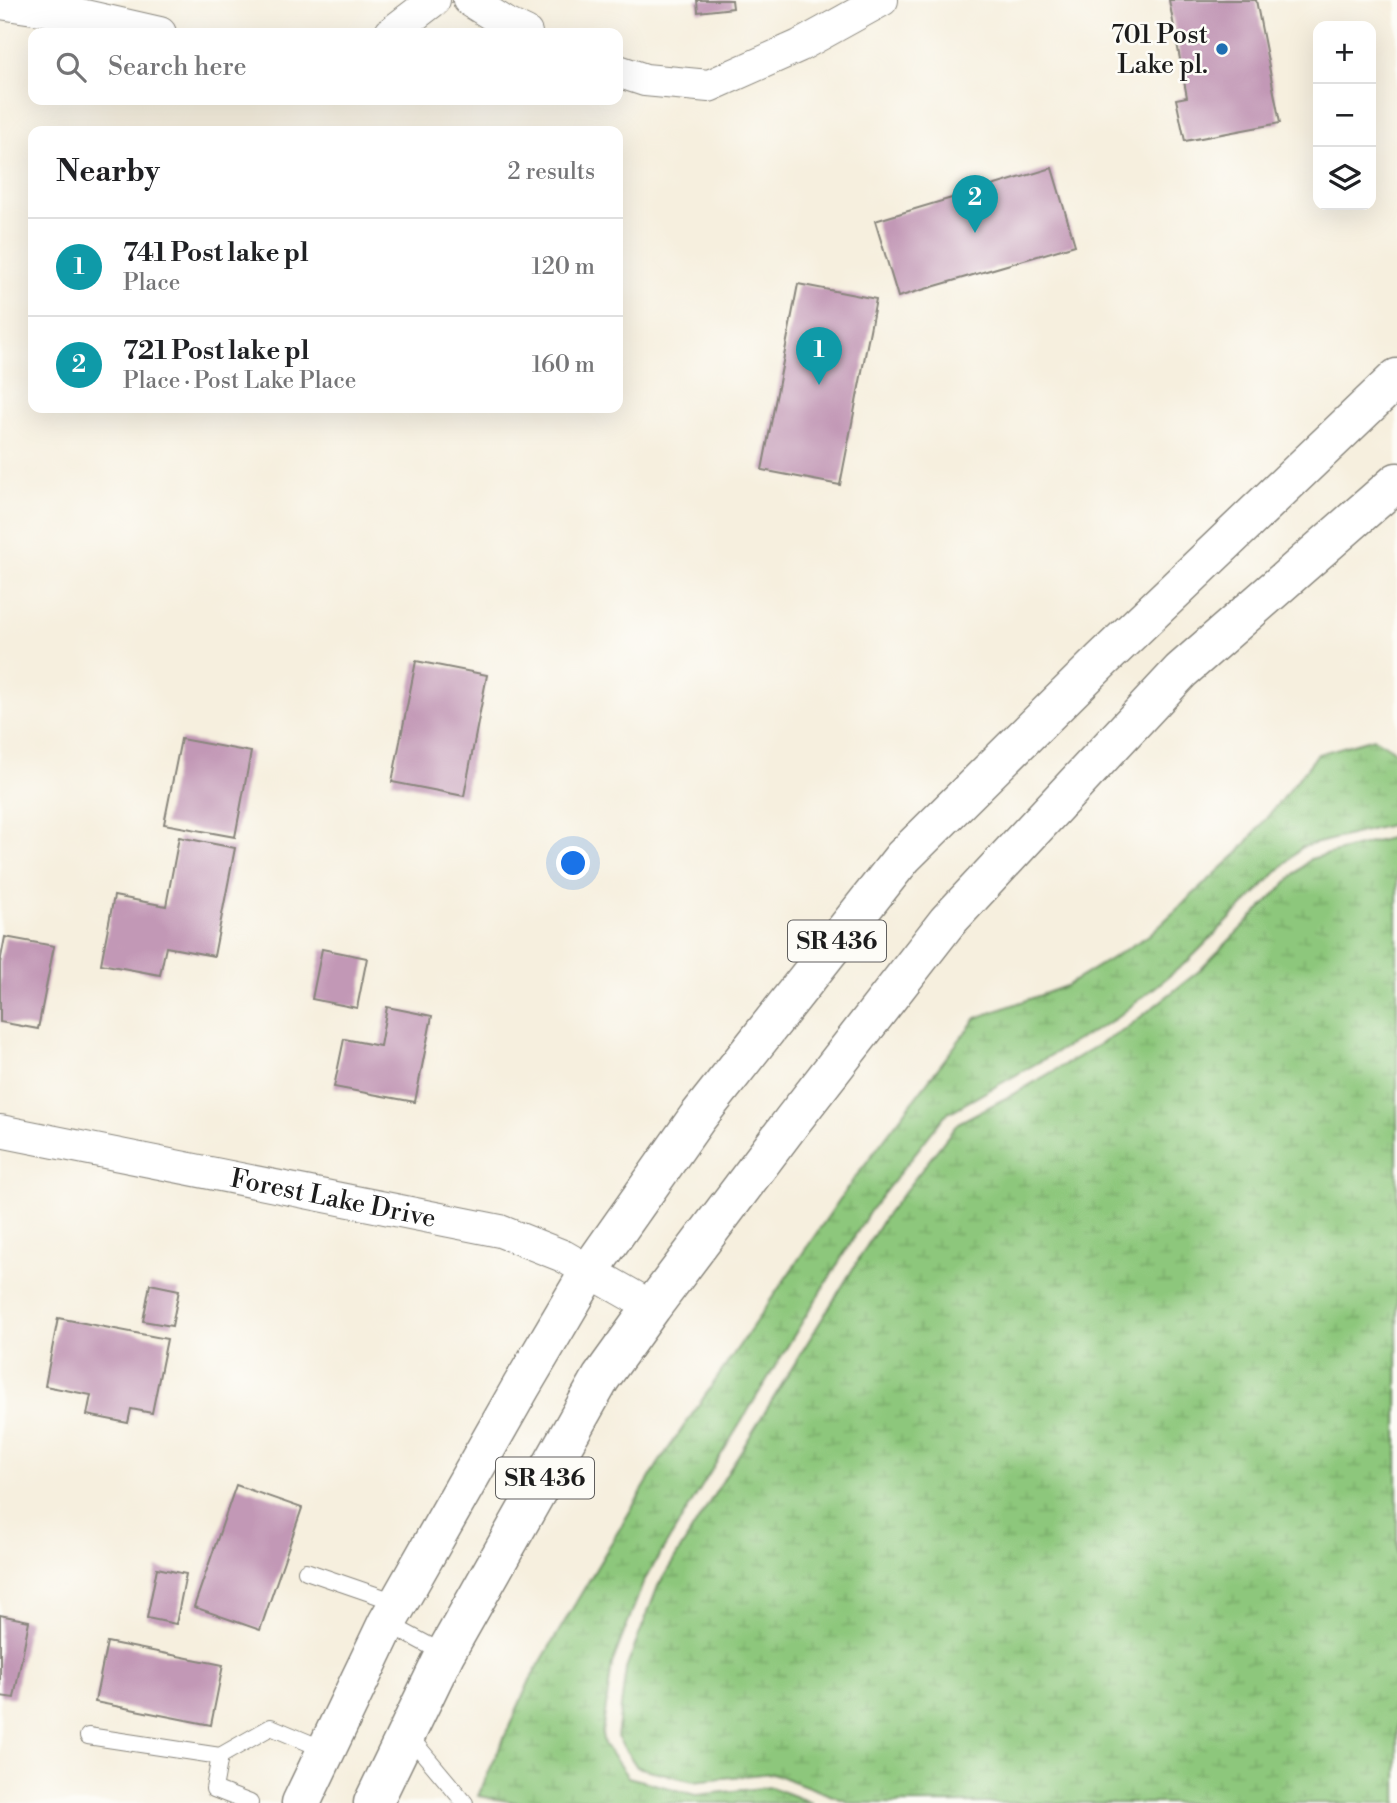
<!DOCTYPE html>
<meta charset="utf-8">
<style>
:root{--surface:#fff;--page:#f2f2f2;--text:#202124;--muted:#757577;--line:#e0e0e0;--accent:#1f6fb2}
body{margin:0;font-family:"Libre Bodoni",serif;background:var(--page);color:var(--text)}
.controls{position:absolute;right:21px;top:21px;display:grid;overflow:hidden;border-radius:14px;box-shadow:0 7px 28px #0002}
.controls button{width:63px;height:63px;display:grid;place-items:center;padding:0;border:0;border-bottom:2px solid var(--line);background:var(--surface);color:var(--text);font:35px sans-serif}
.you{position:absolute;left:574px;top:864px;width:24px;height:24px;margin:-18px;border:5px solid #fff;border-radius:50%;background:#1a73e8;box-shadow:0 0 0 10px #1a73e833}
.badge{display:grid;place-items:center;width:46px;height:46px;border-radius:50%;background:var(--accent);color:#fff;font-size:23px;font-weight:700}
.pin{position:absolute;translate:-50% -58px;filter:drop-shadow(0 2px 4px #0008)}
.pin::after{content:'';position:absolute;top:37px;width:24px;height:21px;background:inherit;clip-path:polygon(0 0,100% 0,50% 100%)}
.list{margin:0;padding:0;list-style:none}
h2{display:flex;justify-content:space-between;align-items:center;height:91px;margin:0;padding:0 28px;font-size:30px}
h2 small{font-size:23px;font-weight:400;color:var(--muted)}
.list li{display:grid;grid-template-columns:46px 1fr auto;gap:21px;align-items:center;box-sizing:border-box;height:98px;padding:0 28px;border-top:2px solid var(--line)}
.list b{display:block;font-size:26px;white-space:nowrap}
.list p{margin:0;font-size:23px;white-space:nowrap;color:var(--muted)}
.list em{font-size:23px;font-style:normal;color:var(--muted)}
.icon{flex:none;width:38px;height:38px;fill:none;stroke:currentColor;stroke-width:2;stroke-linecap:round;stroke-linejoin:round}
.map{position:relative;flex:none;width:1397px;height:1803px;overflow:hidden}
.search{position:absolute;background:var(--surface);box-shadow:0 7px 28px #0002;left:28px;top:28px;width:595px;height:77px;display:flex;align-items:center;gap:18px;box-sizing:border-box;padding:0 24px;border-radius:14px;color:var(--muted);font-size:26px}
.panel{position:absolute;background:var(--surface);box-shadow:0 7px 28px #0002;left:28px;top:126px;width:595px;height:287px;border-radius:14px}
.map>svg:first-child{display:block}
</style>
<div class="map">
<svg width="1397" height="1803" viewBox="0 0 1397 1803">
<defs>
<pattern id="wetland-marsh" width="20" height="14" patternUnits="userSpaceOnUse" patternTransform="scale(1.75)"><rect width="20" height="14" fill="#8dc77b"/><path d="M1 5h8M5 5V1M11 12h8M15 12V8" fill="none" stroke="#79aa6a"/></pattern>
</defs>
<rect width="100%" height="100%" fill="#fdfcf7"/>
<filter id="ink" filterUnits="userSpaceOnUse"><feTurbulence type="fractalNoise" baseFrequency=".0143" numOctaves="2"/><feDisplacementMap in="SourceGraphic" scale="14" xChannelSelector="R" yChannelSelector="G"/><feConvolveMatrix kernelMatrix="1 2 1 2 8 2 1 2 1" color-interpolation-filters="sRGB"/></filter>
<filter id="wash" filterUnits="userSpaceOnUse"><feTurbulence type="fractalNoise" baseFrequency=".00686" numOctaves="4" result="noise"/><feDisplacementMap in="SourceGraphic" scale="28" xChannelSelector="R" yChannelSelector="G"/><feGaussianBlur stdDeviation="1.57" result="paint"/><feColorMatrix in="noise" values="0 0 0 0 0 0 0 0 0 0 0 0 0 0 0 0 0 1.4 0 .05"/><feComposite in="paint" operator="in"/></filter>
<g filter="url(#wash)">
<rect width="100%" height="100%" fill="#f6efde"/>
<path fill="url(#wetland-marsh)" stroke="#54724c" stroke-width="2" d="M1374 738 1397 752V825L1394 824 1302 847 1188 961 1115 1019 945 1115 870 1211 644 1581 612 1664 602 1734 604 1744 628 1777 696 1795 771 1787 812 1803H613L582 1799 546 1803H519L478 1796 530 1680 658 1464 853 1180 976 1018 1066 986 1149 935 1239 852 1318 754Z
M1393 837 1397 840V1803H851L772 1773 693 1781 637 1767 617 1737 626 1669 658 1586 884 1218 958 1123 1019 1091 1124 1030 1199 971 1310 859Z"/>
<g id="blocks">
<path fill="#c298b6" d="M697 0H732L733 8 698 12Z
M1169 0H1256L1280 123 1185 141 1176 99 1187 97Z
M1052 168 1075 245 898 297 875 221Z
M798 284 876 299 840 485 762 470Z
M416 661 487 675 464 796 392 782Z
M181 739 251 752 235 837 164 824Z
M179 837 235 848 214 956 166 947 160 975 101 964 114 896 166 906Z
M5 937 54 946 38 1029 0 1022V963Z
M322 949 367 958 357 1008 312 999Z
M387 1007 432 1016 415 1102 334 1087 344 1039 380 1046Z
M150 1284 179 1290 172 1326 143 1321Z
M58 1318 167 1339 152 1413 131 1409 128 1423 87 1415 91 1395 45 1386Z
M236 1485 302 1508 260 1630 194 1607Z
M157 1568 186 1574 176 1624 147 1618Z
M0 1615 29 1621 14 1698 0 1696Z
M107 1642 223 1665 211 1725 95 1702Z"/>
</g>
</g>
<g filter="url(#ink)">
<use href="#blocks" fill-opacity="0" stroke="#89867d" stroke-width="2"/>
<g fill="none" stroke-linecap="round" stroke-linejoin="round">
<g stroke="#89867d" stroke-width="18">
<path id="service" d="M306 1571 399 1603
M387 1623 445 1654
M408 1735 465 1803
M88 1736 220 1756
M250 1803 214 1789 220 1756 271 1727 326 1750"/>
</g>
<g stroke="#89867d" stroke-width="34">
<g id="minor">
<path d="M469 0 507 24 526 33"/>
<path d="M0 3 81 15 160 33"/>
<path d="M391 33 434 0"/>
<path d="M618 71 645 80 709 86 799 46 882 0"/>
<path id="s1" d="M0 1131 500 1231 563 1256 652 1307"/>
</g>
</g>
<g stroke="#89867d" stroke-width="41">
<path id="primary" d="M301 1803 387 1623 521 1387 590 1270 697 1118 903 857 1102 660 1397 378
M373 1803 445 1654 601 1378 652 1307 793 1120 947 922 1181 671 1397 482"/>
</g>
<use href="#service" stroke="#fff" stroke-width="16"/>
<use href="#minor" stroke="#fff" stroke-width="32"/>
<use href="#primary" stroke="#fff" stroke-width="38"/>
</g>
</g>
<circle fill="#1f6fb2" stroke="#fdfcf7" stroke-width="2.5" cx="1222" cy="49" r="7"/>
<g text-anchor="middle" stroke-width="5" stroke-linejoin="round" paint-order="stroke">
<g fill="#fdfcf7" stroke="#605f5e" stroke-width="2">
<rect x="788" y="920.5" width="98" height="41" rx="5"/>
<rect x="496" y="1457.5" width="98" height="41" rx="5"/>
</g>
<g font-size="24" font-weight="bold" fill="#1c1c1c">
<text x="837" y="949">SR 436</text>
<text x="545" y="1486">SR 436</text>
</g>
<g font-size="26" fill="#1c1c1c" stroke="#fdfcf7" text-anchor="end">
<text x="1208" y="43">701 Post<tspan x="1208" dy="30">Lake pl.</tspan></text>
</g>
<g font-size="26" fill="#1c1c1c" stroke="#fdfcf7">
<text dy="9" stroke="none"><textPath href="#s1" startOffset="340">Forest Lake Drive</textPath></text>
</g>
</g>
</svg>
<div class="controls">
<button>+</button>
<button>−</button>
<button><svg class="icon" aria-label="layers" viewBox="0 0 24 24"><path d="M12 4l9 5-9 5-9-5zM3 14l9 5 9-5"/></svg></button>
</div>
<div class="you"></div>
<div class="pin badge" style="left:819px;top:385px;background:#0f9aa8">1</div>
<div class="pin badge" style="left:975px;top:233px;background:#0f9aa8">2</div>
<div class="search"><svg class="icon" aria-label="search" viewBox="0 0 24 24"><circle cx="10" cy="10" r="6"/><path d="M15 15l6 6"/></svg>Search here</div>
<section class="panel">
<h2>Nearby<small>2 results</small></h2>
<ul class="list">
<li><span class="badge" style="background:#0f9aa8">1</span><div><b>741 Post lake pl</b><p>Place</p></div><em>120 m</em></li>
<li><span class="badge" style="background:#0f9aa8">2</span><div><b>721 Post lake pl</b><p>Place · Post Lake Place</p></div><em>160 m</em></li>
</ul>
</section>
</div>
